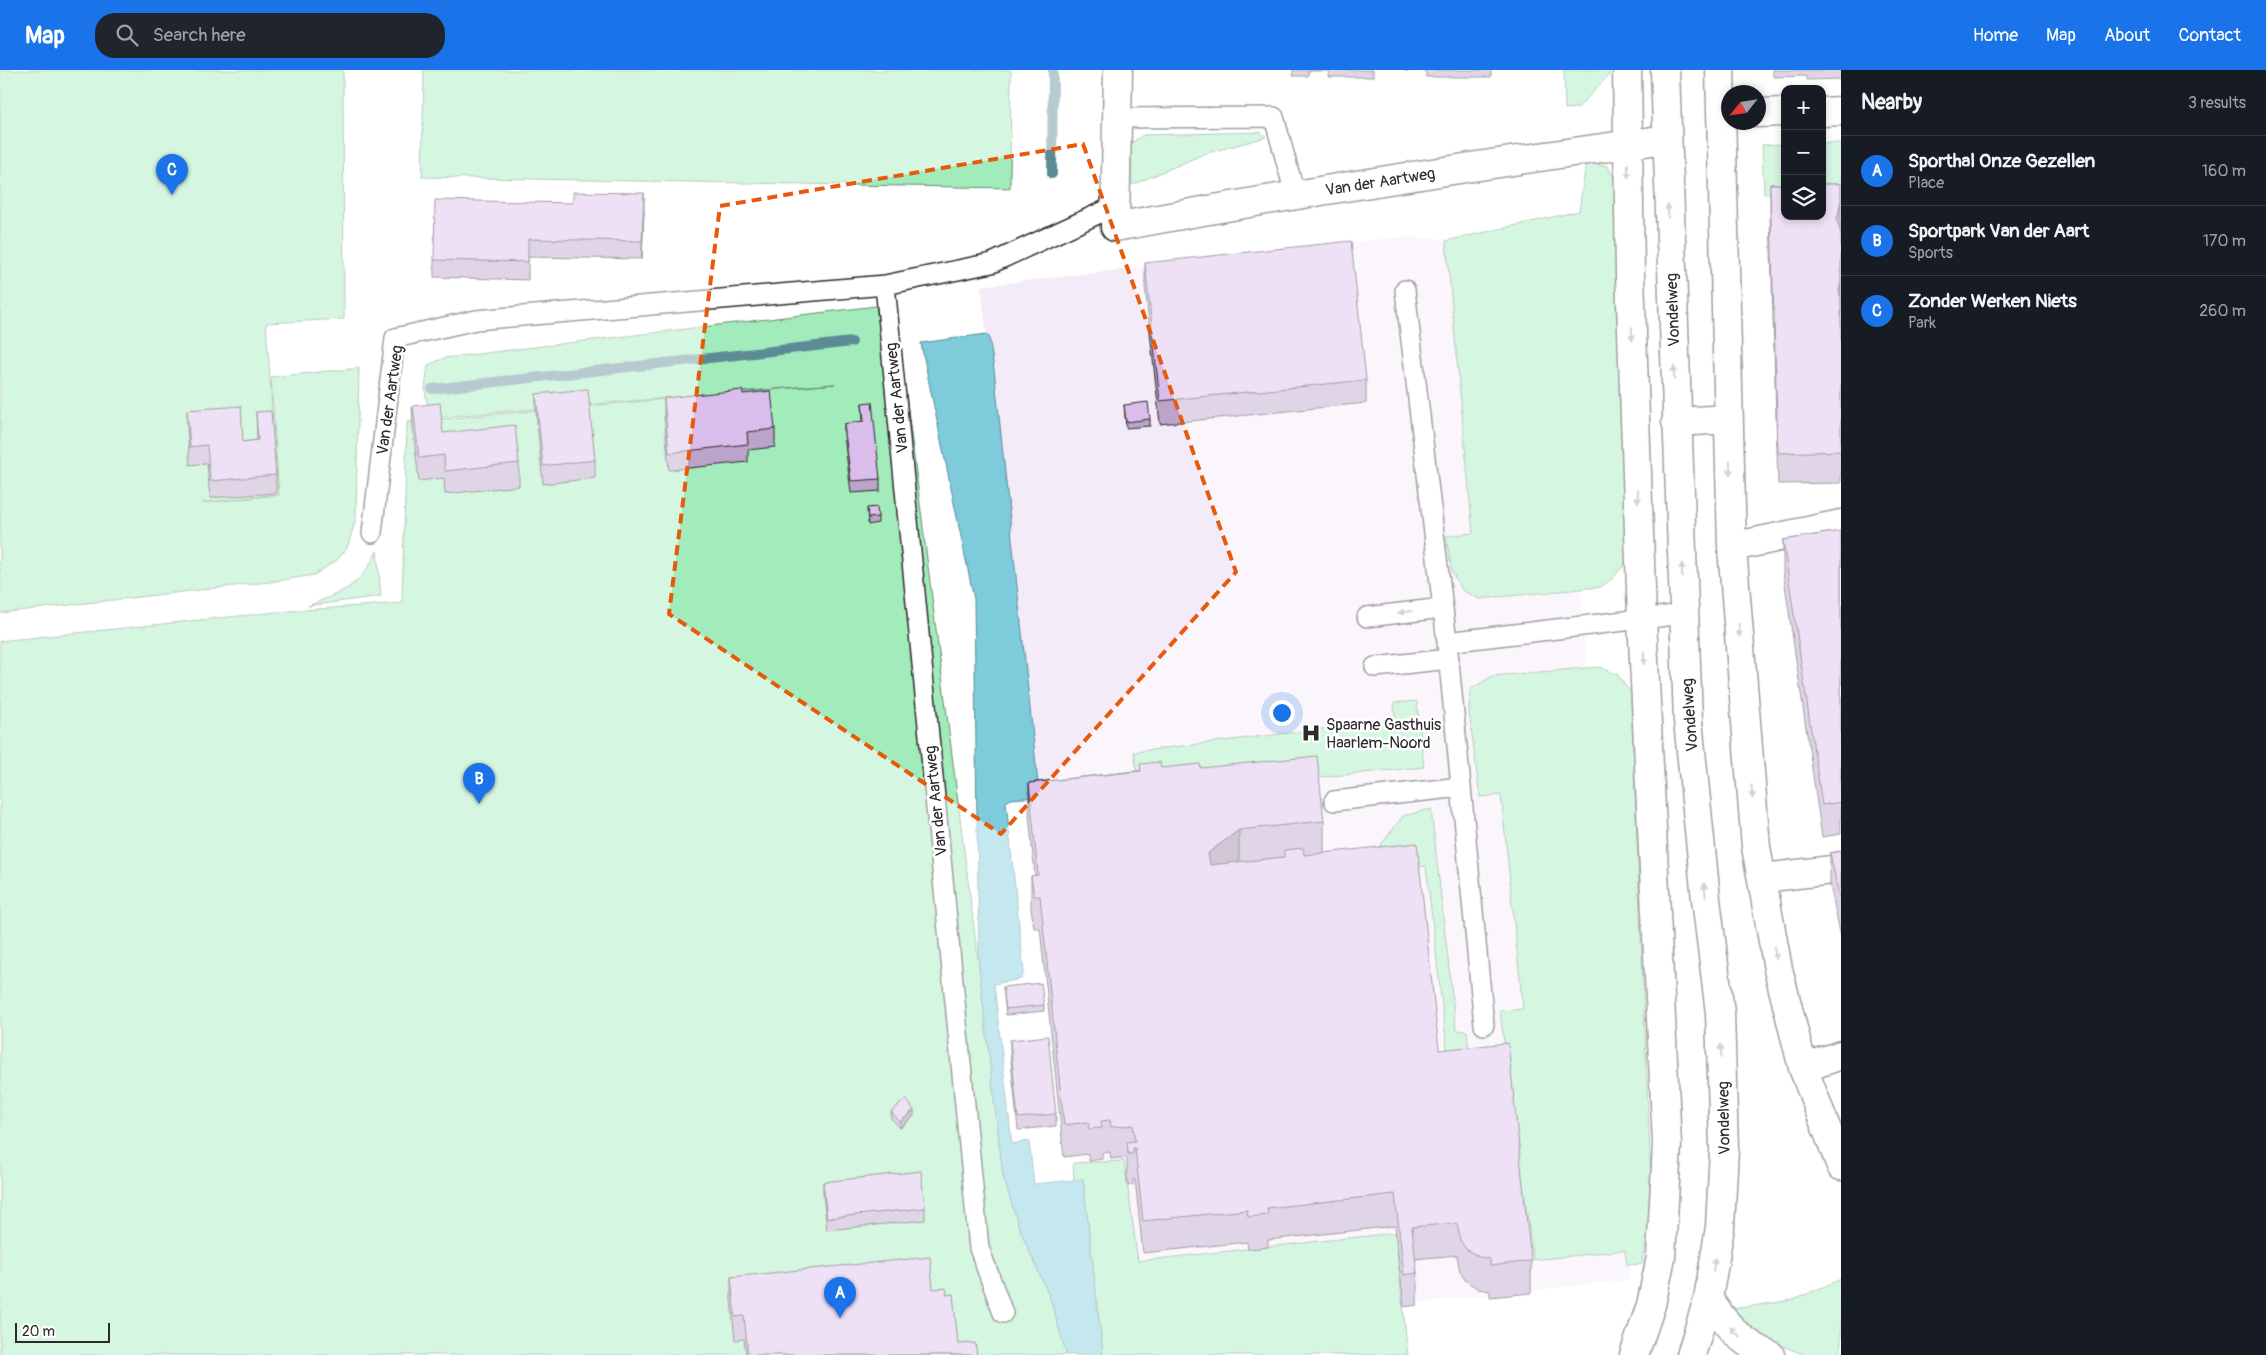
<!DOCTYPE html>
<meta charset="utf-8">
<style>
:root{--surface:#171b24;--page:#20242c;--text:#f1f3f6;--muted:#9ea1a6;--line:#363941;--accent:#1a73e8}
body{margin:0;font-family:Pangolin,sans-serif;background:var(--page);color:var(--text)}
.controls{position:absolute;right:15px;top:15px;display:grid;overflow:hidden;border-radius:10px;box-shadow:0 2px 8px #0003}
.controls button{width:45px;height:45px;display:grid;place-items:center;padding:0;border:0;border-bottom:1px solid var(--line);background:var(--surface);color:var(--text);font:25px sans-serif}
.compass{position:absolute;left:1721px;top:15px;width:45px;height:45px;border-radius:50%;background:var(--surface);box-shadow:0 2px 8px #0003;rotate:240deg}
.scale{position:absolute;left:15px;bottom:12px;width:95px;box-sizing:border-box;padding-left:5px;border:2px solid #2b2b2b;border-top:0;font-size:14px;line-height:18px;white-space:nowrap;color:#2b2b2b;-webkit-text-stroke:4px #fff;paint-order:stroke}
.you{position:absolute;left:1281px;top:642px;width:18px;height:18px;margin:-12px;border:4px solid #fff;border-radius:50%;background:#1a73e8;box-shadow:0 0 0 8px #1a73e833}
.badge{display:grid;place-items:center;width:32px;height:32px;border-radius:50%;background:var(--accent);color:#fff;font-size:16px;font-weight:700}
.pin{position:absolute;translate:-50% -41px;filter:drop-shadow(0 1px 2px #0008)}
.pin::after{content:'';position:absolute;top:26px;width:18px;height:15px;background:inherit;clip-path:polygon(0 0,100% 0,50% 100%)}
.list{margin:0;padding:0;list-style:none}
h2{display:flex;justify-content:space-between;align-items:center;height:65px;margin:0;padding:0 20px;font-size:21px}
h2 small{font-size:16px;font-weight:400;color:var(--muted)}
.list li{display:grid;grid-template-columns:32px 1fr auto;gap:15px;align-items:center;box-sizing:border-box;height:70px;padding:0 20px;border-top:1px solid var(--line)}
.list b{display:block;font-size:19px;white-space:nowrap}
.list p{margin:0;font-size:16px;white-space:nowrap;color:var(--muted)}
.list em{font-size:16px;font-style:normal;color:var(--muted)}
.icon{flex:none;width:28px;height:28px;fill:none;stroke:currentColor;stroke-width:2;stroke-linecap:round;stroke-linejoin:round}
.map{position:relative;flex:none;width:1841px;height:1285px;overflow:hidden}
header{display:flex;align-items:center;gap:30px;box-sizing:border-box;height:70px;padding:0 25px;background:var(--accent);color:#fff}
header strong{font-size:24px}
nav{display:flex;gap:28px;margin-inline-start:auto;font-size:18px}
.search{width:350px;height:45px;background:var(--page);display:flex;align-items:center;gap:12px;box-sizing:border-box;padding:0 18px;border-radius:20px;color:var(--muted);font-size:19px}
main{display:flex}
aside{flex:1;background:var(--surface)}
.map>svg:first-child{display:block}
</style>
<header>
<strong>Map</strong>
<div class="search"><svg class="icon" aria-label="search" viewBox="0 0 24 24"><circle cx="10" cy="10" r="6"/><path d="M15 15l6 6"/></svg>Search here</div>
<nav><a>Home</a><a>Map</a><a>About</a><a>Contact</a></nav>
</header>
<main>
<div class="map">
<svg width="1841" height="1285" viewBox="0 0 1841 1285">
<rect width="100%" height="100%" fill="#fff"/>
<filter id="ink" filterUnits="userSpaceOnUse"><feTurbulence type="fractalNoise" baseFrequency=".02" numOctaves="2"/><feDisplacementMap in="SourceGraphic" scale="10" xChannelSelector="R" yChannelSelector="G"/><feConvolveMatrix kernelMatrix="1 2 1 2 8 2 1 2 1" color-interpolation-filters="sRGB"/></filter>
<g filter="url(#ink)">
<path fill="#f4ebf9" d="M1399 167 1557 173 1629 1210 1426 1232 1099 1255 981 216Z"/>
<path fill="#a2ebba" stroke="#668b72" d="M0 0H343L344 249 266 253 278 424 202 433 279 425 271 307 359 298 356 449 347 478 337 490 314 505 269 512 0 543Z
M424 0H1011L1010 118 422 107Z
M1564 0H1609V5L1578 38 1565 39Z
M1261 62 1266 67 1204 84 1132 115 1131 73 1143 65Z
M1822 73H1841V121L1822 122Z
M1785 74V123L1764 124 1762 75Z
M1586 93 1608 96 1617 114 1627 492 1613 508 1601 517 1479 529 1462 520 1452 502 1446 466 1473 463 1446 171 1579 141Z
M876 236 886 310 904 308 979 897 1003 1106 1019 1157 1050 1228 1067 1285H0V571L277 542 402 533 407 352 835 314 429 348 425 319 428 295 444 288Z
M377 481 381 526 308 536C343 521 360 518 377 481Z
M1599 597 1617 604 1631 623 1652 1135 1642 1194 1627 1195 1625 1180 1533 1190 1500 941 1523 939 1501 725 1480 727 1469 641 1470 620 1492 606Z
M1417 631 1424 697 1140 725 1134 682 1395 650 1394 633Z
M1431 739 1456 960 1467 961 1471 1002 1450 1005 1426 796 1210 821 1378 779 1403 746Z
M1124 1091 1138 1191 1395 1163 1408 1285H1103L1083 1110H1074L1073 1093Z
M1841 1209V1285H1805L1757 1266 1742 1253 1732 1239 1793 1230Z"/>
<path fill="#7ecbdc" stroke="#5d8b95" d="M986 264 989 266 994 299 1039 723 1036 727 1011 729 1006 732 1024 902 1021 909 994 914 1012 1074 1029 1071 1034 1114 1083 1109 1103 1285H1067L1050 1228 1019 1157 1003 1106 979 897 974 529 921 274V273Z"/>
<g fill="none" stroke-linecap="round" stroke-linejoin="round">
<path stroke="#5d8b95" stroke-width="10" d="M1052 104 1053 0
M432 319 852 272"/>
<g stroke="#2b2b2b" stroke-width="22">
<path id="lane" d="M1117 48 1274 47 1295 124
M885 215 979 1178 1003 1243
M1405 220 1447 572
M372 463 395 268 476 250 885 215 992 193 1115 136
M1367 547 1443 538
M1375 597 1449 589
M1334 731 1461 717
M1484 955 1447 572 1683 544"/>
</g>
<g stroke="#2b2b2b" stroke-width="31">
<path id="street" d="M1118 0 1115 157C1298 123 1482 94 1667 69
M1720 0 1732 477 1756 777 1778 899 1803 998 1841 1096
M1822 42 1841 41
M1758 43 1785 42
M1676 352 1729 349
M1732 477 1841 454
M1763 808 1841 799
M1803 998 1841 985"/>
</g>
<g stroke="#2b2b2b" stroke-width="31">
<path id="secondary" d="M1708 1229C1727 1255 1739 1272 1770 1285"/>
</g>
<g stroke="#2b2b2b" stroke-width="31">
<path id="primary" d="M1627 0 1630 204 1642 548 1667 1075 1661 1187 1651 1235 1634 1285
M1665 0 1688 651 1706 829 1720 943 1724 1079 1720 1157 1708 1229 1691 1285"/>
</g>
<use href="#lane" stroke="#fff" stroke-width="19"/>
<use href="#street" stroke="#fff" stroke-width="28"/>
<use href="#secondary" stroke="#fff" stroke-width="28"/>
<use href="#primary" stroke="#fff" stroke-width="28"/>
</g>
<path fill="#bba3ca" stroke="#2b2b2b" d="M1293 0H1373V7H1329V1H1308V6H1293Z
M1404 0H1491V7H1426V1H1404Z
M1773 0H1841V9L1806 10V6L1773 7Z
M1770 114H1841V413L1778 414 1770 146Z
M644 141 642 189 528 187V210L434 207V190Z
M1145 193 1366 310V333L1160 354 1145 216Z
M536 324 595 390V408L543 414 536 342Z
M743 324 775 359V377L748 380V392L669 400 664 345V328Z
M862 333 880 409V421L851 423 844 366V354L863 351Z
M1124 335 1150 349V356L1126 358Z
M412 336 443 363 519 393V416L445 424 444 408 419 411 413 359Z
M187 340 243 372 257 370 256 342 276 405V423L210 428 207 393 190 395 187 357Z
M867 438 878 447V453L868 455Z
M1841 461V764L1822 767 1783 501V470Z
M1161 698H1201L1324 751V783L1439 980 1531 1191V1223L1490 1227V1221L1479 1219 1466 1211 1460 1202 1457 1185 1415 1189 1417 1203V1235L1404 1237 1395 1156 1268 1170V1177L1248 1179 1247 1172 1143 1183 1135 1109 1133 1110V1115L1128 1116 1127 1104V1087L1111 1089 1110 1082 1102 1083V1089L1089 1091 1088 1084 1064 1087 1040 858H1034L1031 838V806H1035L1029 745V713Z
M1841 781V867L1830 815V783Z
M1003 917 1044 935V941L1006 945Z
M1010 970 1056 1044V1056L1018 1060 1010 982Z
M891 1042 914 1046 900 1058 891 1048Z
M823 1112 925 1138V1150L827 1160 823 1124Z
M731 1207 933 1219 947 1225 958 1274 977 1285H746L744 1269 735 1270 731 1230Z"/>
<path fill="#9984a4" stroke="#2b2b2b" d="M644 123V141L642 189V171Z
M1841 130V162L1837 182V150Z
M1841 212V244L1839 221Z
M1239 760V792L1208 815V783Z
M914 1040V1046L900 1058V1052Z"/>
<path fill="#dabdeb" stroke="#2b2b2b" d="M1770 114H1785V146H1822V114H1841V130L1837 150 1841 164V212L1839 221 1841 228V381L1778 383Z
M573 122 644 123 642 171 528 169V192L434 190 435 130 573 133Z
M1351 171 1366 310 1160 331 1145 193Z
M588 319 595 390 543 396 536 324Z
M742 320 743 324 771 321 775 359 747 362 748 374 669 383 664 328Z
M872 332 880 409 851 411 844 354 864 351 862 333Z
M1148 332 1150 349 1126 352 1124 335Z
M440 333 443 363 515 355 519 393 445 401 444 385 419 388 413 336Z
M241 336 243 372 258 370 256 342 271 341 276 405 210 411 207 375 190 377 187 340Z
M877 437 878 447 868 448 867 438Z
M1841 461V732L1822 735 1783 470Z
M1317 686 1324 751 1239 760 1208 783 1210 795 1284 787V780L1303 778 1304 785 1417 773 1439 980 1508 973 1531 1191 1490 1196V1189L1479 1187 1466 1179 1460 1170 1457 1153 1412 1157 1417 1203 1404 1205 1395 1124 1267 1138 1268 1145 1248 1147 1247 1140 1143 1151 1135 1078H1133V1084H1128L1127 1072 1135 1071 1133 1055 1111 1057 1110 1050 1101 1051 1102 1058 1089 1059 1088 1052 1064 1055 1040 826H1034L1031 806 1038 805 1029 713 1141 701 1140 694 1160 692 1161 698 1200 694 1201 698Z
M1841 781V835L1830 783Z
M1041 913 1044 935 1006 939 1003 917Z
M1048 966 1056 1044 1018 1048 1010 970Z
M906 1029 914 1040 900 1052 891 1042Z
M921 1101 925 1138 827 1148 823 1112Z
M930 1187 933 1219 946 1218 947 1225 953 1224 958 1274 975 1273 977 1285H748L744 1246 735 1247 731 1207Z"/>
<defs><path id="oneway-solid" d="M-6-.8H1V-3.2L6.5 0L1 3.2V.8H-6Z" transform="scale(1.25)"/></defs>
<g fill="#a0a0a0">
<use href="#oneway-solid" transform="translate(1628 101) rotate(89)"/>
<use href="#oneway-solid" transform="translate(1668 141) rotate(-92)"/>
<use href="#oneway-solid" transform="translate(1632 264) rotate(88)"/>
<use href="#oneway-solid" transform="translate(1674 303) rotate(-92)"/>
<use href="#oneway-solid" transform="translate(1730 398) rotate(89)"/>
<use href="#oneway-solid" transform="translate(1638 426) rotate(88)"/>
<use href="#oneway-solid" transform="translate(1682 500) rotate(-92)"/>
<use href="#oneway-solid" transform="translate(1405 542) rotate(173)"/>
<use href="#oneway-solid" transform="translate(1739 560) rotate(86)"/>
<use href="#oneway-solid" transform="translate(1644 588) rotate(88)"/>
<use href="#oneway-solid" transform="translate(1752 722) rotate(86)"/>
<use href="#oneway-solid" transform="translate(1705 820) rotate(-96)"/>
<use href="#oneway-solid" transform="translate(1775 883) rotate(81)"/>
<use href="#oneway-solid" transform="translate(1721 981) rotate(-93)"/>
<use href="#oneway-solid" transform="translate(1714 1195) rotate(-81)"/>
<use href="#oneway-solid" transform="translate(1735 1262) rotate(-136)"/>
</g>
</g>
<path d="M0 0H1841V1285H0ZM1083 74 1236 502 1001 764 669 544 720 136Z" fill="#fff" fill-opacity=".55" fill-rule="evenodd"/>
<path fill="none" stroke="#e8590c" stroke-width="4" stroke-dasharray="10 6" stroke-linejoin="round" d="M1083 74 1236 502 1001 764 669 544 720 136Z"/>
<defs>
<g id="hospital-bare" transform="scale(1.5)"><path d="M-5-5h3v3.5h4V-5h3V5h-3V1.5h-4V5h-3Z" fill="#2b2b2b" stroke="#fff" stroke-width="2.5" paint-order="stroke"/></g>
</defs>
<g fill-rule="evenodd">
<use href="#hospital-bare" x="1311" y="663"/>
</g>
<g text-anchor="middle" stroke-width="5" stroke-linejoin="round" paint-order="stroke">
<g font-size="16" fill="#2b2b2b" stroke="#fff">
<text transform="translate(1380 111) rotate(-9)" y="6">Van der Aartweg</text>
<text transform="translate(1672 240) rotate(-92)" y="6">Vondelweg</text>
<text transform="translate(896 328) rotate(-96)" y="6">Van der Aartweg</text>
<text transform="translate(389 330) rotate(-82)" y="6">Van der Aartweg</text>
<text transform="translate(1689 645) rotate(-94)" y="6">Vondelweg</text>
<text transform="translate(935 731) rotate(-96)" y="6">Van der Aartweg</text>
<text transform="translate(1723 1048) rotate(-91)" y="6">Vondelweg</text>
</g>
<g font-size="16" fill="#2b2b2b" stroke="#fff" text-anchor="start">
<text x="1326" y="660">Spaarne Gasthuis<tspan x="1326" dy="18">Haarlem-Noord</tspan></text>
</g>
</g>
</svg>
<div class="controls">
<button>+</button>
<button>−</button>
<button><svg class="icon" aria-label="layers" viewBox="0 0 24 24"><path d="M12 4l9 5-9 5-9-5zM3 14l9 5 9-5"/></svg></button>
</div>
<svg class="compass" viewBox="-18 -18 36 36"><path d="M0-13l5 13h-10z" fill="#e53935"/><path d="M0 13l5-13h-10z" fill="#9ea1a6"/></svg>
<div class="scale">20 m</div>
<div class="you"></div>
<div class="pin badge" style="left:840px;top:1248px">A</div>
<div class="pin badge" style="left:479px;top:734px">B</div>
<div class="pin badge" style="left:172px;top:125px">C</div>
</div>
<aside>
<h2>Nearby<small>3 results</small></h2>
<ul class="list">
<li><span class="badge">A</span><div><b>Sporthal Onze Gezellen</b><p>Place</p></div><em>160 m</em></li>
<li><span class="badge">B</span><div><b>Sportpark Van der Aart</b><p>Sports</p></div><em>170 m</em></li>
<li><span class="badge">C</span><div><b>Zonder Werken Niets</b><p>Park</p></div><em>260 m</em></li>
</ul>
</aside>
</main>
